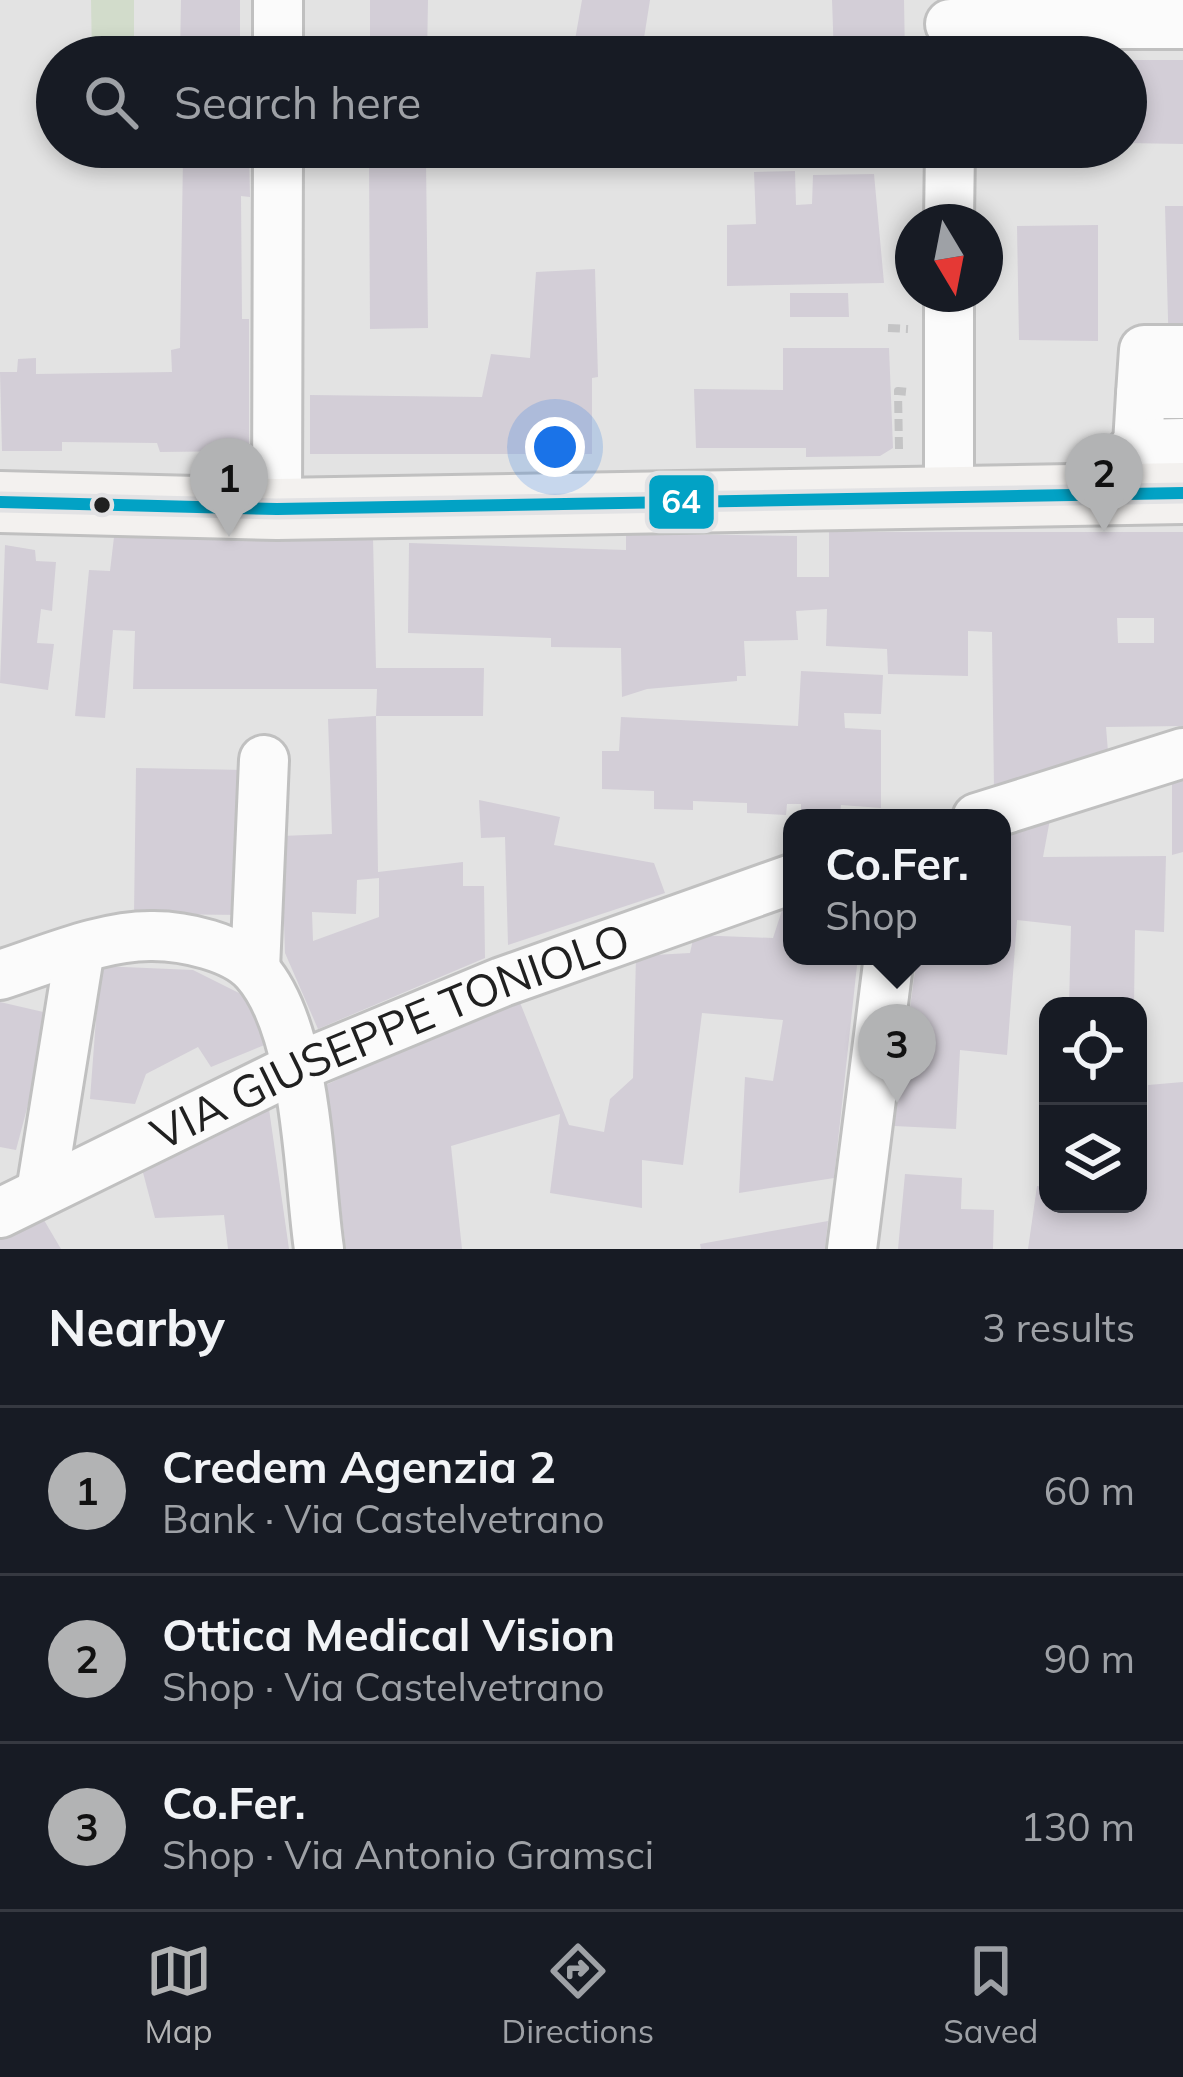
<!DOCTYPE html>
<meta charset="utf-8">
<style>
:root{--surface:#171b24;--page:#20242c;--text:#f1f3f6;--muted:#9ea1a6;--line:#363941;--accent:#b2b3b4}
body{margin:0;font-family:Mulish,sans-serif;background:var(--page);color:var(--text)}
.controls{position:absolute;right:36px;bottom:36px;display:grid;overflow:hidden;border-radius:24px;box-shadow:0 6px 18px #0003}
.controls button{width:108px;height:108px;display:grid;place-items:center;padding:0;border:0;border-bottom:3px solid var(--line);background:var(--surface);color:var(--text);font:60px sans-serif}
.compass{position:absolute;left:895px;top:204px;width:108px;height:108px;border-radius:50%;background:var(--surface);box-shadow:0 6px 18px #0003;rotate:170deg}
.you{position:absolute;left:555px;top:447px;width:42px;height:42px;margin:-30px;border:9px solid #fff;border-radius:50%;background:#1a73e8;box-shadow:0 0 0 18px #1a73e833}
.badge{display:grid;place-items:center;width:78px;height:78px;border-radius:50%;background:var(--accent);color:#111;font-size:39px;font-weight:700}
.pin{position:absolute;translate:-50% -99px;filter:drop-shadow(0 3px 6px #0008)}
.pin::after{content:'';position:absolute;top:63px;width:42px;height:36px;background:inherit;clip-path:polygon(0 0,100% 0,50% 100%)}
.popup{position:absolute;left:783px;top:809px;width:228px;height:156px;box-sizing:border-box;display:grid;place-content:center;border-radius:24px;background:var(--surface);filter:drop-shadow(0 3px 9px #0005);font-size:39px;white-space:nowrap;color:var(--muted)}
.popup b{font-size:45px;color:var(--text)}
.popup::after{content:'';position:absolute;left:50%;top:100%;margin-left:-24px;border:24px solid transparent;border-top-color:var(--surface)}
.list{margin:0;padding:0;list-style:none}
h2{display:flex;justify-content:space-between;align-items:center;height:156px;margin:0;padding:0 48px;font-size:51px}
h2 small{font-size:39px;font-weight:400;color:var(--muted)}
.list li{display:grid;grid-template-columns:78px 1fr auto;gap:36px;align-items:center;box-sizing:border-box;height:168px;padding:0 48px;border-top:3px solid var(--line)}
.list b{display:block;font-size:45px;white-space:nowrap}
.list p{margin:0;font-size:39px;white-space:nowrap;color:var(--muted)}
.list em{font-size:39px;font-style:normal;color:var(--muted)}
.icon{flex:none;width:66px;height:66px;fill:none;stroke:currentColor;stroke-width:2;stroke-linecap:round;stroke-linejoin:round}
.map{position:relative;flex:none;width:1183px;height:1249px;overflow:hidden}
.search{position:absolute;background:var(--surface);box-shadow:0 6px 18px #0003;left:36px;right:36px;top:36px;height:132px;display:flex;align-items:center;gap:30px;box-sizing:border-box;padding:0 42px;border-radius:66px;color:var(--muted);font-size:45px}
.sheet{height:660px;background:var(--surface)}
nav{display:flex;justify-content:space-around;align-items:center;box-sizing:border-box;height:168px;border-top:3px solid var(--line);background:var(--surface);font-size:33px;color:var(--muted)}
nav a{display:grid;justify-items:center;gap:6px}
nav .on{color:var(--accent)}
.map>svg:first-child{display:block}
</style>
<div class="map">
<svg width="1183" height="1249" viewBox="0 0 1183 1249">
<rect width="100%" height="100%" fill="#e3e3e3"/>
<path fill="#d2dccb" d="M91 0H134V57H92Z"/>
<path fill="#d3ced7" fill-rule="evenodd" d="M181 0H240V57H180Z
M370 0H428L427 57H370Z
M582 0H650L641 57H572Z
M832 0H904L905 57H834Z
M1126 60H1183V144L1126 143Z
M166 147H249L250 197 241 196 242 319H249V451L160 452 157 443 62 442V451H2L0 372H17L18 359 36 358V374L172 372 171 350 180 348 183 157 166 158Z
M994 147H1087V166L994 165Z
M426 160 428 328 370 329 369 161Z
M795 171 796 205 812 204 813 175 874 174 884 283 727 286V225L756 224 754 172Z
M1165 206H1183V431H1171Z
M1098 225V341L1019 340 1017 226Z
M595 269 598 377 592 378V454H310V395L482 397 491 354 530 358 536 272Z
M790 293H848L849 317H790Z
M783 348H889L893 448 880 456 806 457V448H696L694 389 783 390Z
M829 532H1183V726L1106 727 1108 752 994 790 992 632 968 631V676L888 674 887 649 826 646 827 609 796 611 798 640 744 641 746 676H737V681L647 689 622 697 621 648 551 647V638L408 633 409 543 626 550V533L797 536V577H829ZM1117 618H1154V643H1118Z
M114 537 373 538 376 668H484L483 716H376L377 689H133L135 631 113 630 105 718 75 716 89 570 110 571Z
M5 545 35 550 36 561 56 562 52 611 41 609 37 643 54 644 48 690 0 683Z
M801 671 883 675 881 714 844 713 845 728 881 730V808L841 805 840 817 801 816V804H787L786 815 747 813V803L693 801V810L654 809V791L602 789V751H619L621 717 798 726Z
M376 716 378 872 463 862V886H484L485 958 318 1029 285 953 281 836 332 834 328 719ZM379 878V917L313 941 312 912 356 914 357 880Z
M136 768 247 770 248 915 134 914Z
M1183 780V852L1172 855V784Z
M479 800 560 817 554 845 654 863 665 893 508 945 505 837 481 838Z
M1051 814 1043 857 1166 856 1164 932 1135 930 1134 1006H1069L1071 926 1017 920 1007 1055 960 1050 956 1129 894 1126 917 956H1002V830Z
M792 900V956H858L834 1178 739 1193 745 1077 773 1081 783 1020 702 1013 683 1165 642 1160V1208L550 1193 560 1114 451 1146 462 1249H346L326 1085 517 995 569 1125 604 1132 610 1099 633 1078 636 956 690 953 694 935 773 938 785 901Z
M100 966 193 970 249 998 267 1044 211 1067 198 1047 146 1074 135 1104 90 1099Z
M0 1002 52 1014 16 1150 0 1147Z
M1183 1082V1249H1028L1037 1186 1048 1187V1204H1138V1196L1146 1197 1148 1085Z
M269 1109 289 1249H228L224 1215 155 1218 141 1165Z
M905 1174 962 1178 961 1209 994 1210 993 1249H898Z
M41 1215 61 1249H0V1237Z
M828 1221 825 1249H701L700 1244Z"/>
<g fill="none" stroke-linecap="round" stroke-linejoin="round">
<g stroke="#c0c0c0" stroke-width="54">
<g id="minor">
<path d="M950 24H1183"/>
<path d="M278 57V0"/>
<path d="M949 222 950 147"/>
<path d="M1141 394 1144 350H1183"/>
<path d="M1138 444 1141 394H1183"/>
<path d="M1087 494 1138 444 1183 443"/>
<path d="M949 499V294"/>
<path d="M277 509 278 147"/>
<path d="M977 818 1183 753"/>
<path d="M255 969 264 760"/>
<path d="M0 975C47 960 103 935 153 936 184 936 235 947 256 971 308 1030 308 1172 319 1249"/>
<path d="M41 1192 80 949"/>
<path id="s1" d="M0 1213 295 1068 502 982 792 879"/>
<path d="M852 1249 889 956"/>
</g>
</g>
<g stroke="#c0c0c0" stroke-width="66">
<path id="major" d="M0 502 277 509 1183 493"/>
</g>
<path stroke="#c4c4c5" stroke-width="8" stroke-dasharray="12 6" stroke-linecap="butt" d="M888 328 908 329
M899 449 898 391 908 392"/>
<use href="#minor" stroke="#fbfbfb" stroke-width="48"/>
<use href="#major" stroke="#f3f1ef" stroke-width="60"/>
<g stroke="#e2e2e4" stroke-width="21">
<path id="bus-1" d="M0 502 277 509 1183 493"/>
</g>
<use href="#bus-1" stroke="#02a2c5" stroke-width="12"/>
</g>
<circle fill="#202020" stroke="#e2e2e4" stroke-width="4.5" cx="102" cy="505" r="10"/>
<g text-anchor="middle" stroke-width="10" stroke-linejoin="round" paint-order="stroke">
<g font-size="45" fill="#202020" stroke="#e2e2e4">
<text dy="16" stroke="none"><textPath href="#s1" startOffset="429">VIA GIUSEPPE TONIOLO</textPath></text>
</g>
</g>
<rect stroke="#e2e2e4" stroke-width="4.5" x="647" y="473" width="69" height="58" rx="12" fill="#02a2c5"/>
<g font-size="33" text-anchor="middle" font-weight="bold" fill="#fff">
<text x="681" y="513">64</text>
</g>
</svg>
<div class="controls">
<button><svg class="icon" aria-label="locate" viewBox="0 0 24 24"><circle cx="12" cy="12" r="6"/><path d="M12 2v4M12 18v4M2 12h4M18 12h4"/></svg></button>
<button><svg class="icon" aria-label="layers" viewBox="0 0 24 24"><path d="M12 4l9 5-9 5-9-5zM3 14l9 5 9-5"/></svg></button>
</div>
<svg class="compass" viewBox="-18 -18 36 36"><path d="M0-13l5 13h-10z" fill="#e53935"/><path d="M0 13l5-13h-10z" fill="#9ea1a6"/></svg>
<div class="you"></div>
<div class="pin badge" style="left:229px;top:537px">1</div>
<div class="pin badge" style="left:1104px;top:532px">2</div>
<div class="pin badge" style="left:897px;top:1103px">3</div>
<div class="popup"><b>Co.Fer.</b>Shop</div>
<div class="search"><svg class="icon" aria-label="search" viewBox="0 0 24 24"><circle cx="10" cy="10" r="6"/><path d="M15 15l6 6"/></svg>Search here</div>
</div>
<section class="sheet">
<h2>Nearby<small>3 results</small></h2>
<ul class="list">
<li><span class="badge">1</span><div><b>Credem Agenzia 2</b><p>Bank · Via Castelvetrano</p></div><em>60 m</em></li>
<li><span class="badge">2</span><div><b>Ottica Medical Vision</b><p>Shop · Via Castelvetrano</p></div><em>90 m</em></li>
<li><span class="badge">3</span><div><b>Co.Fer.</b><p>Shop · Via Antonio Gramsci</p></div><em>130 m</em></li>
</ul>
</section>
<nav>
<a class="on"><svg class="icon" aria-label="map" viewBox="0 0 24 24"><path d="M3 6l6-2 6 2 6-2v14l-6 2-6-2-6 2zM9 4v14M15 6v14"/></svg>Map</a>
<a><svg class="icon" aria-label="directions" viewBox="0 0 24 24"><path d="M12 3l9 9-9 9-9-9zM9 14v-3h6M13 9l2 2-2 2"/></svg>Directions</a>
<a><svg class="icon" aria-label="saved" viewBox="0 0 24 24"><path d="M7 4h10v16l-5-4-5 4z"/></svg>Saved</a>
</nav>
